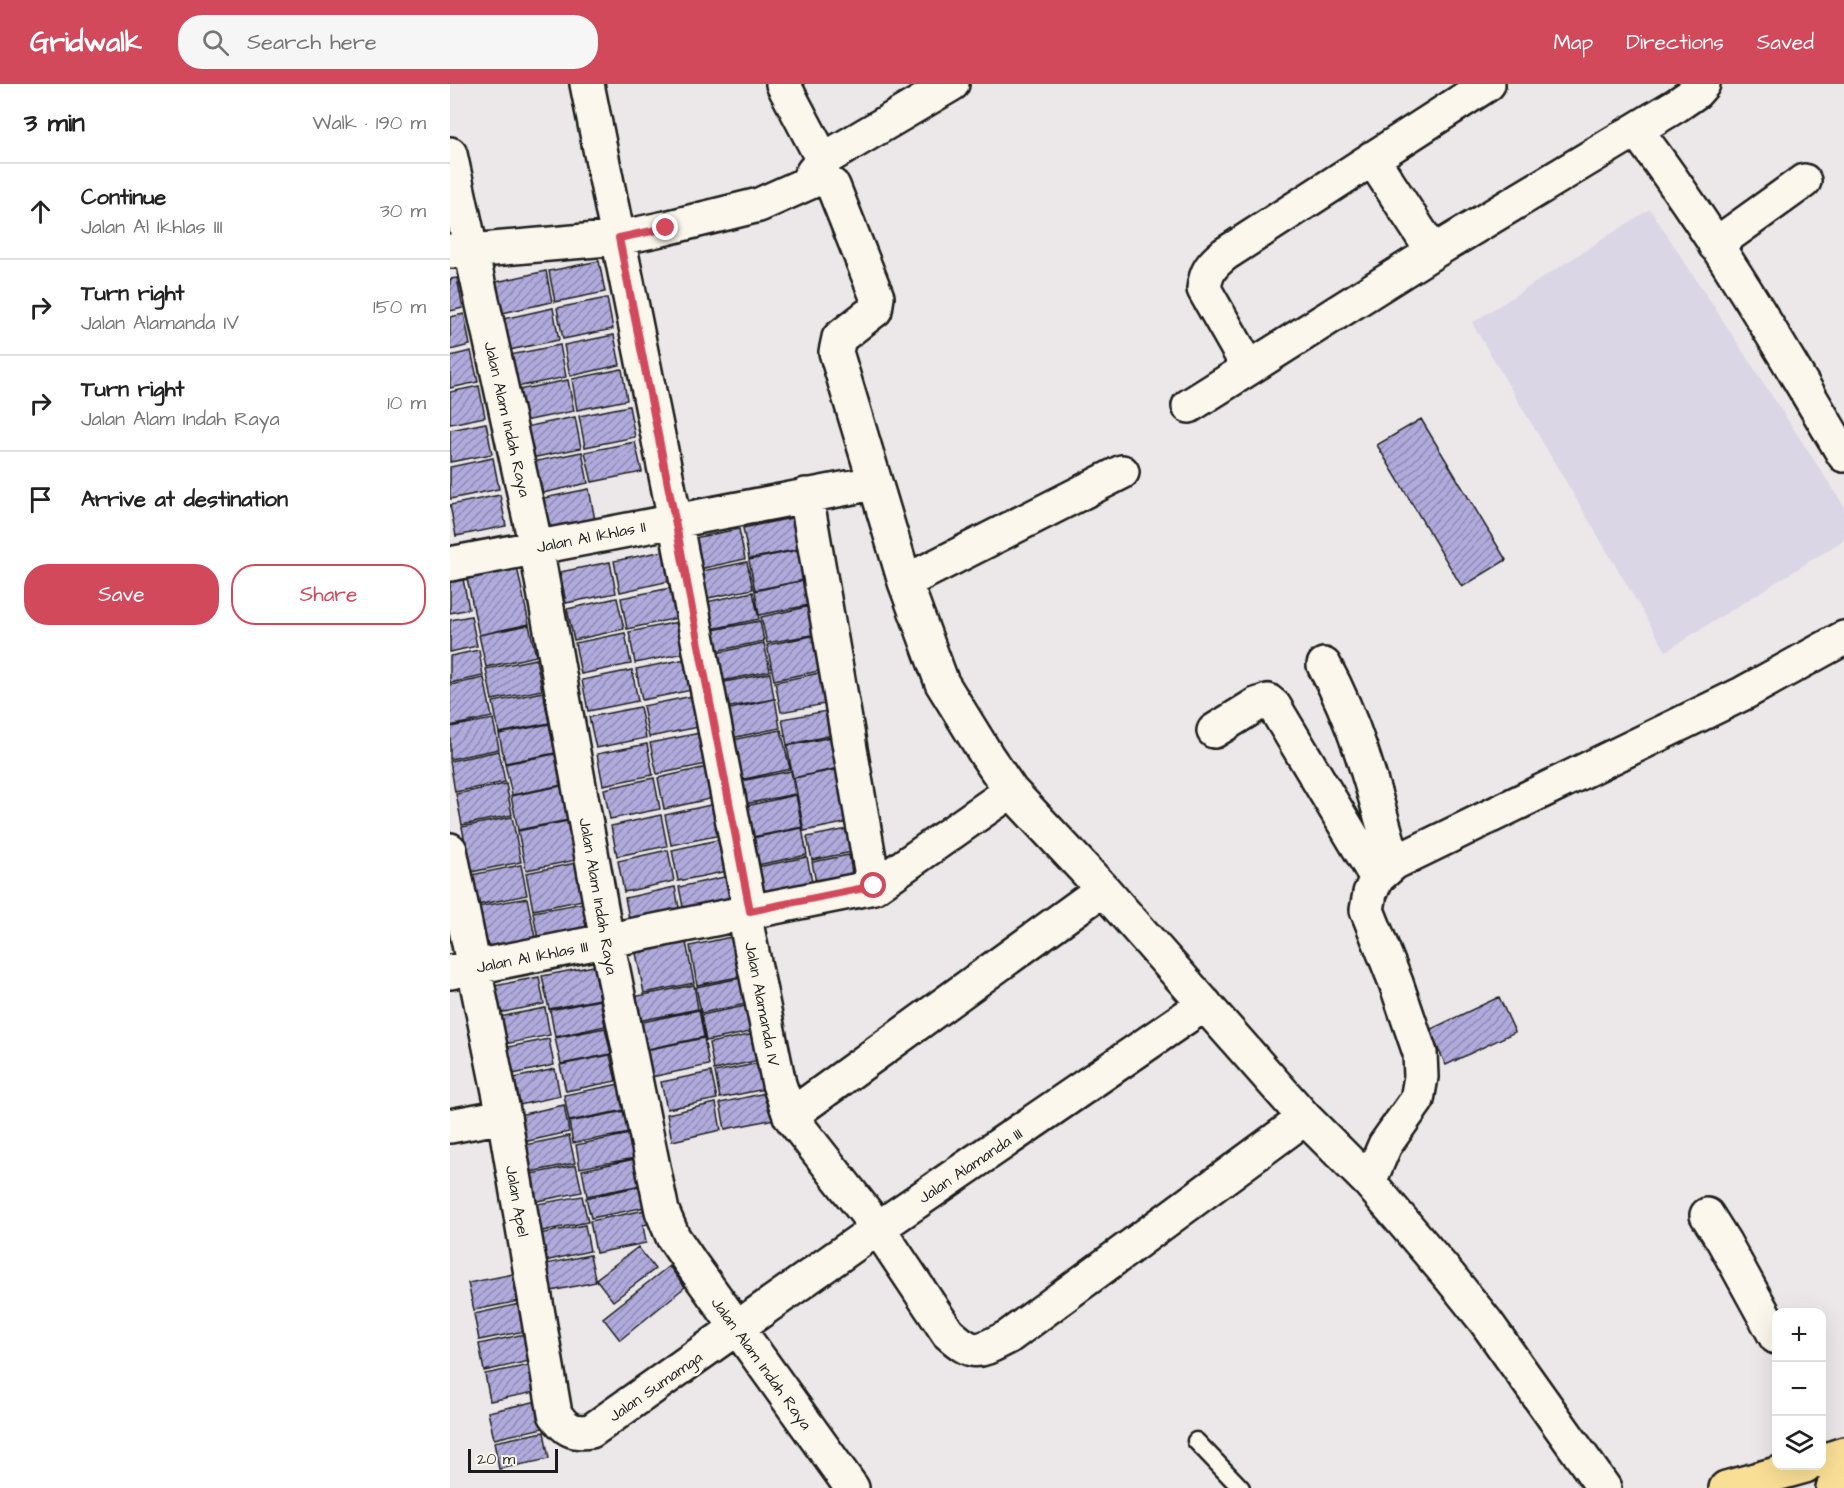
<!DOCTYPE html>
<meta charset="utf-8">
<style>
:root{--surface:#fff;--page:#f6f6f6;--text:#222;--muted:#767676;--line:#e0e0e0;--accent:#d1495b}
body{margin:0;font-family:"Architects Daughter",sans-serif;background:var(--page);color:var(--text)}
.controls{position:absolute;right:18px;bottom:18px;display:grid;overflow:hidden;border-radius:12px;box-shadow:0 6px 24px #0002}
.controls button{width:54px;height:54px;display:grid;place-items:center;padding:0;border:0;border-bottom:2px solid var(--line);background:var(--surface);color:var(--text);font:30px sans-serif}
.scale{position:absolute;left:18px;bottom:15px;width:90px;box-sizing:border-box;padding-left:6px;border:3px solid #1c1c1c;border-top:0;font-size:16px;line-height:21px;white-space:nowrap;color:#1c1c1c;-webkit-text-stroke:4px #fbf7ec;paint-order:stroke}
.stop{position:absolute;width:18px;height:18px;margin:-14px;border:4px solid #d1495b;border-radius:50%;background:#fff}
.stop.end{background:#d1495b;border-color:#fff;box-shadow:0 2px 6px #0008}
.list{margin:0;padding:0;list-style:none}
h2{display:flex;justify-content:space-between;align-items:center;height:78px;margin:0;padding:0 24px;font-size:26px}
h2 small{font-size:20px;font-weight:400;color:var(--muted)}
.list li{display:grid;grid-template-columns:39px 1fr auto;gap:18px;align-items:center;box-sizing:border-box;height:96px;padding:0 24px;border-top:2px solid var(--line)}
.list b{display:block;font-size:22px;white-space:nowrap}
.list p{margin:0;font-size:20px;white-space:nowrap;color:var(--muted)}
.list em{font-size:20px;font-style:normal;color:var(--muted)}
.actions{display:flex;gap:12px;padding:18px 24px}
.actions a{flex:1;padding:14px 0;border:2px solid var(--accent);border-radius:24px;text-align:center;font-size:21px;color:var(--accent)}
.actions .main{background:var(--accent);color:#fff}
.icon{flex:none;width:33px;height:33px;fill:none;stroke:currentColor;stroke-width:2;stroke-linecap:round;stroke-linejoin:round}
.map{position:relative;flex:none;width:1394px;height:1404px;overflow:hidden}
header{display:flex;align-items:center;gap:36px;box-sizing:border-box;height:84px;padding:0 30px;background:var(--accent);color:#fff}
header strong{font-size:28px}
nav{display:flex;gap:33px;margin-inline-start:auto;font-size:21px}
.search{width:420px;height:54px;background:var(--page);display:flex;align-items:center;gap:15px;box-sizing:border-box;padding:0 21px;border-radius:24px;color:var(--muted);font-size:22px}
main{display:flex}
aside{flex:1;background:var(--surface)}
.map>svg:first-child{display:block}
</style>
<header>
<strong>Gridwalk</strong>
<div class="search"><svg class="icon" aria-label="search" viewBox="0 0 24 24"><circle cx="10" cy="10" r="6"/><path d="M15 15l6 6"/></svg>Search here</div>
<nav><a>Map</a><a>Directions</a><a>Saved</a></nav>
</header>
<main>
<aside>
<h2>3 min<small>Walk · 190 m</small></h2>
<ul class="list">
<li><svg class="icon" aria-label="ahead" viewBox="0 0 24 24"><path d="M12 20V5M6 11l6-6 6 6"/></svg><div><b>Continue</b><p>Jalan Al Ikhlas III</p></div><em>30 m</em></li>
<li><svg class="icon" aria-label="right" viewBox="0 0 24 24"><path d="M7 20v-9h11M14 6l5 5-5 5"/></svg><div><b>Turn right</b><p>Jalan Alamanda IV</p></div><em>150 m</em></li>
<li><svg class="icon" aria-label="right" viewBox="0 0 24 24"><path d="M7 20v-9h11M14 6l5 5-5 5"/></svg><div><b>Turn right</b><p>Jalan Alam Indah Raya</p></div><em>10 m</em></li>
<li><svg class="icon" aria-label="arrive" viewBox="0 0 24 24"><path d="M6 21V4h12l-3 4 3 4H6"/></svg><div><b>Arrive at destination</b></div></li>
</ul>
<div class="actions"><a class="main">Save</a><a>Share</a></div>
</aside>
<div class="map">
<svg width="1394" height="1404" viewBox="0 0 1394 1404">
<defs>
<pattern id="building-hatch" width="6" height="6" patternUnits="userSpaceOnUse" patternTransform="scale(1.5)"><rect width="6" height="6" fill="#b0abdc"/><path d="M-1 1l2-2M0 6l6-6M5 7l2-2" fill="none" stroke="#8e8ab2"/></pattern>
</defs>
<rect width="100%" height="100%" fill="#ece8e9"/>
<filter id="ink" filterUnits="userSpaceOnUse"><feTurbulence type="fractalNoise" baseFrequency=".0167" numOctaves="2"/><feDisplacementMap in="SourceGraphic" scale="12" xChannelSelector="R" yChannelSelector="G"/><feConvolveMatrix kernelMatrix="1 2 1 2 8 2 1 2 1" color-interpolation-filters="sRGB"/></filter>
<g filter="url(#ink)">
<path fill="#dad6e5" d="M1200 125 1394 422V456L1216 567 1022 239Z"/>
<path fill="url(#building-hatch)" stroke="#1c1c1c" stroke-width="1.5" d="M149 177 155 208 105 218 99 187Z
M96 187 102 218 52 229 46 198Z
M7 194 13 224 0 227V195Z
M157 214 163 245 113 255 107 224Z
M103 224 109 256 59 266 53 235Z
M14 230 20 261 0 266V233Z
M164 251 170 281 120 292 114 261Z
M110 261 116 293 66 303 60 271Z
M21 267 28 298 0 304V272Z
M172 285 177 316 127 326 122 295Z
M118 296 124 327 74 337 68 306Z
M29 302 35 333 0 340V308Z
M179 322 185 353 135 363 129 332Z
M125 333 131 364 81 374 75 343Z
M971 335 1056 476 1012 503 927 361Z
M36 339 42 370 0 378V346Z
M185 358 192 388 142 398 135 368Z
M132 368 138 399 88 410 82 378Z
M43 374 49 405 0 415V383Z
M139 405 145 436 96 446 89 415Z
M50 411 56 442 6 452 0 421Z
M342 434 349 465 299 475 293 444Z
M289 445 295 475 245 486 239 455Z
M353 465 359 495 305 506 299 476Z
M214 467 220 497 170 508 164 477Z
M160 478 166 509 116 519 110 488Z
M297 478 303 505 253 515 247 488Z
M67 483 79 540 29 551 17 494Z
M13 495 19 525 0 529V497Z
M359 495 364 520 309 531 305 507Z
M221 504 227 534 177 545 171 514Z
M303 508 309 535 252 547 247 520Z
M167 514 174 545 124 556 117 525Z
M361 522 367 550 317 559 311 533Z
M21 532 27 562 0 568V536Z
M310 537 314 557 256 569 252 548Z
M228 538 235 569 185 579 179 548Z
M79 541 86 572 36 583 29 551Z
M175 549 181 580 131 590 125 559Z
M367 551 374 586 324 596 317 561Z
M314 559 320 587 262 599 256 571Z
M29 566 33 592 0 599V572Z
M86 575 92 606 42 616 36 585Z
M236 575 242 606 192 616 186 585Z
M182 586 188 617 138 627 132 596Z
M375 588 381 619 331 628 325 598Z
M320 589 324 615 275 624 270 599Z
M34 594 42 633 0 642V601Z
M93 608 99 639 49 649 43 618Z
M243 612 249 643 199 653 193 622Z
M325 615 330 644 281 654 275 626Z
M190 623 196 654 146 664 139 633Z
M382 626 387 650 337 661 332 635Z
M43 635 49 665 0 675V643Z
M99 640 105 669 55 679 49 650Z
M331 646 340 685 290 696 282 656Z
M250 649 257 680 207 690 200 659Z
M387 652 393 683 343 694 337 662Z
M197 660 203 691 153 701 147 670Z
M49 667 55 698 5 708 0 677Z
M105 670 112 701 62 711 55 680Z
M257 683 264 714 214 725 208 694Z
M394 684 404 737 354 747 344 694Z
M341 687 345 710 295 720 291 697Z
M204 694 210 725 160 735 154 705Z
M56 700 62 731 12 741 6 710Z
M111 702 118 736 68 746 61 712Z
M346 711 352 743 302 753 296 722Z
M265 720 271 751 221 761 215 731Z
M211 731 217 762 167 772 161 742Z
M62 733 71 778 21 788 12 743Z
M118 737 126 776 76 786 68 747Z
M408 743 412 766 362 776 357 753Z
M352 744 357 771 307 781 302 754Z
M272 755 278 787 228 797 222 766Z
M218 766 224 797 174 808 168 777Z
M399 771 404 801 368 809 362 778Z
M357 773 364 808 314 818 307 783Z
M126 779 133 816 83 826 76 789Z
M71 781 77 811 27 821 21 791Z
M279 792 285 823 235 833 229 803Z
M225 803 231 834 181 844 175 814Z
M77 814 88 868 38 877 27 823Z
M133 819 140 858 90 867 83 828Z
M290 851 298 891 247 901 240 862Z
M236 858 244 899 194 909 186 869Z
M144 882 150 915 99 925 92 892Z
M89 893 94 920 44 930 39 903Z
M296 893 301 919 251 929 246 903Z
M244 901 248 925 188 937 183 913Z
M1049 913 1065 948 996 981 979 946Z
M150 916 155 942 105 953 100 926Z
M305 920 310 946 256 957 251 931Z
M95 924 100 951 50 961 44 934Z
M249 926 254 953 193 966 188 939Z
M155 944 161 970 111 980 105 954Z
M309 949 314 975 264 986 259 959Z
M254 954 259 981 201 993 196 966Z
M99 955 104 981 54 992 49 965Z
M160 971 166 997 116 1007 110 981Z
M315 978 320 1004 270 1014 265 988Z
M105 985 110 1012 60 1023 55 996Z
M261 988 267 1015 217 1025 211 998Z
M170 1000 175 1026 119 1037 114 1011Z
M320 1008 325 1035 275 1045 270 1019Z
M266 1019 271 1046 222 1057 217 1030Z
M114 1021 119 1048 69 1059 64 1032Z
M175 1027 180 1049 123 1059 119 1038Z
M180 1050 185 1074 130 1084 126 1061Z
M119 1052 125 1079 75 1089 70 1062Z
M185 1075 191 1101 137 1112 132 1086Z
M126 1081 132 1108 82 1118 76 1091Z
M191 1102 196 1123 141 1134 136 1114Z
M132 1112 138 1138 87 1148 82 1121Z
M196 1126 198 1140 193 1141 196 1159 146 1169 140 1137Z
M135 1141 140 1167 90 1178 84 1151Z
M188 1163 205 1185 163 1217 146 1195Z
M140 1171 146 1198 96 1208 91 1181Z
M219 1182 235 1203 170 1256 153 1234Z
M68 1189 74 1216 24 1226 18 1199Z
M74 1219 80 1246 29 1256 24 1230Z
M79 1249 84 1276 34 1287 29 1260Z
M85 1280 90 1307 40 1317 35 1290Z
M88 1317 93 1344 44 1355 38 1328Z
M94 1348 99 1375 49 1385 44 1358Z"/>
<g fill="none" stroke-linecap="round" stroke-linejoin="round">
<g stroke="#1c1c1c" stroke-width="21">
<path id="lane" d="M746 1357 791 1404"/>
</g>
<g stroke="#1c1c1c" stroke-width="38">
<path id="street" d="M137 0 225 436 300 827 297 844 329 1000 340 1032 428 1144 498 1249C525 1273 528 1268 558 1253L855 1034
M333 0 373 76
M1186 46C1263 148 1329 260 1394 371
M0 70 86 463 157 857 212 1127 223 1153 240 1178 402 1404
M922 74 983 168
M357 98 363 88 373 76 502 0
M1265 161 1354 97
M0 167H20L169 154 216 144 309 121 367 95 374 96 383 102 427 213 425 226 389 254 386 268 455 498 492 599 537 672 561 707 653 805 855 1034 919 1098 1000 1193 1036 1238 1154 1404
M799 284 754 205C756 188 761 181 775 170L1038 0
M739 322 983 168 1227 21 1246 8 1253 0
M356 411 424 803
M0 480 424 399
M455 498 672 388
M874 581C908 643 925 711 944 779
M764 647 806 621 818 617 824 622 927 794
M0 766 54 1032 105 1330C115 1345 123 1350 141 1347L418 1151 755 920
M0 888 424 803 561 707
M340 1032 653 805
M0 1042 54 1032
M919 1098 935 1061 967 1016 971 993 970 969 946 899 917 826 920 809 927 794 944 779 1294 609 1394 554
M1257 1131 1274 1158 1326 1253"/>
</g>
<g stroke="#1c1c1c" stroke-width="38">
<path id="primary" d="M1372 1377 1394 1370
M1276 1404 1355 1382
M1383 1404 1394 1401"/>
</g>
<use href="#lane" stroke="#fbf7ec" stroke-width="16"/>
<use href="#street" stroke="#fbf7ec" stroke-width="33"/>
<use href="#primary" stroke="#f9df96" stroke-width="33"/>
</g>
</g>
<g fill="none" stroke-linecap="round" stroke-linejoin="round" filter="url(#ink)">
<path stroke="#d1495b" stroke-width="8" d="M216 144 169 154 225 436 300 827 424 802"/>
</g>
<g text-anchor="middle" stroke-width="6" stroke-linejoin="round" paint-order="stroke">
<g font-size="16" fill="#1c1c1c" stroke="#fbf7ec">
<text transform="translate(58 335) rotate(77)" y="6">Jalan Alam Indah Raya</text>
<text transform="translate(141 452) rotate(-11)" y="6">Jalan Al Ikhlas II</text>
<text transform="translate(149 812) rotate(80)" y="6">Jalan Alam Indah Raya</text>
<text transform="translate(82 872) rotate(-11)" y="6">Jalan Al Ikhlas III</text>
<text transform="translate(313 920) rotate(79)" y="6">Jalan Alamanda IV</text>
<text transform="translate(520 1081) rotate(-34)" y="6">Jalan Alamanda III</text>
<text transform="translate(68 1117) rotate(80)" y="6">Jalan Apel</text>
<text transform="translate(312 1279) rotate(54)" y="6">Jalan Alam Indah Raya</text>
<text transform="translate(205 1302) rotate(-35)" y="6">Jalan Sumamga</text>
</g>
</g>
</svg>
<div class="controls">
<button>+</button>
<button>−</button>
<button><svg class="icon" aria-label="layers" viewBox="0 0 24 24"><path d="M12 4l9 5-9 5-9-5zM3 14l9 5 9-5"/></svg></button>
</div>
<div class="scale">20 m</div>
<div class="stop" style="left:424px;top:802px"></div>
<div class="stop end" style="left:216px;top:144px"></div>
</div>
</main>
